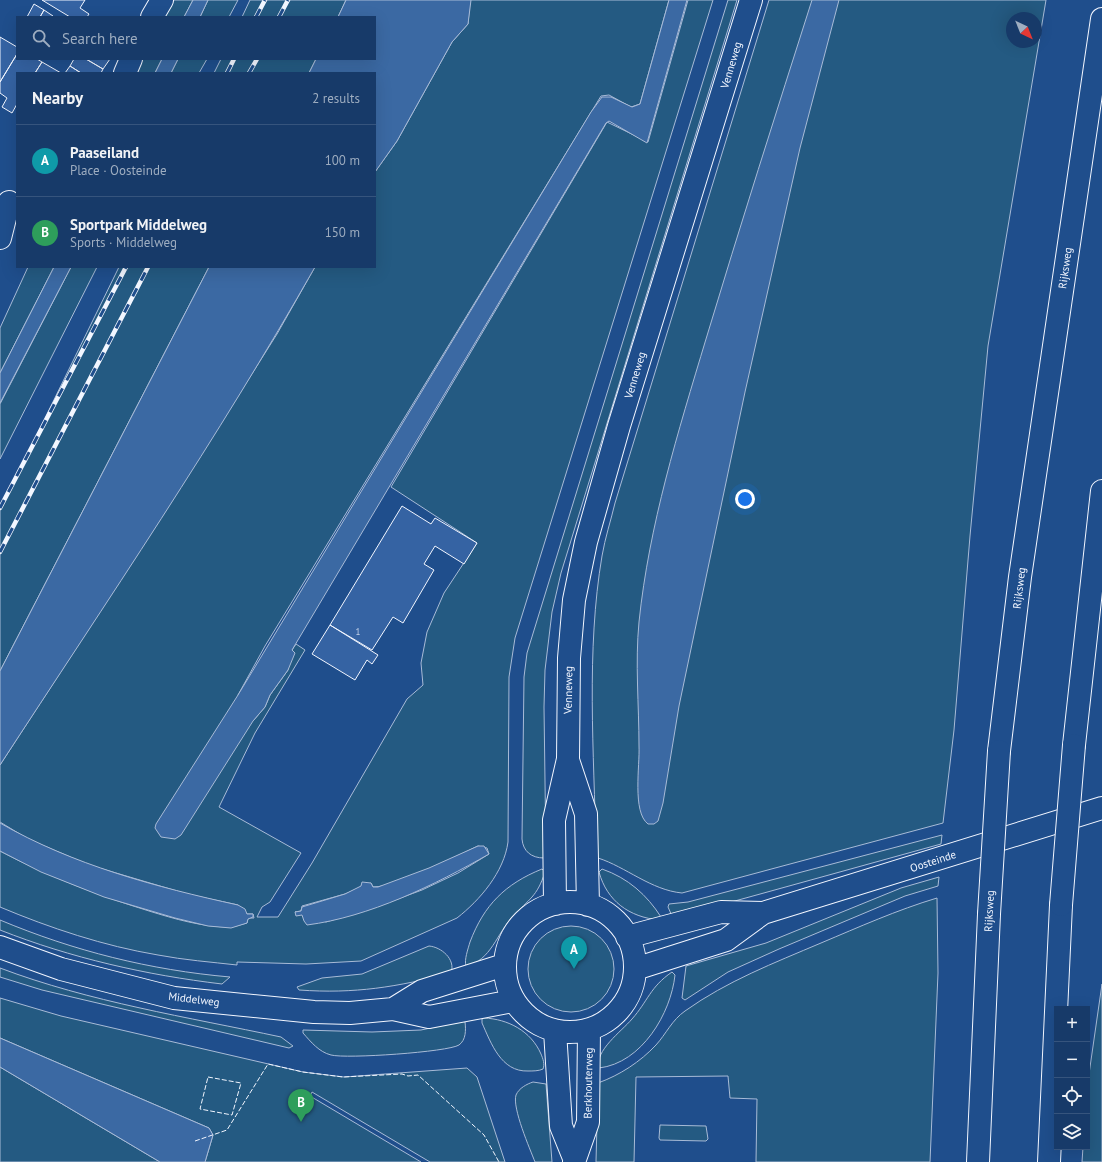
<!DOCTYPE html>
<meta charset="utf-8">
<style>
:root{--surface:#173a69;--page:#244571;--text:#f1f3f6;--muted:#9eadc0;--line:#36547d;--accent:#ffb74d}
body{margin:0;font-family:"PT Sans",sans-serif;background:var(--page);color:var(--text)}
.controls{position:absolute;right:12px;bottom:12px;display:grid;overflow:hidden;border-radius:0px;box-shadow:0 4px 16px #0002}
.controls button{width:36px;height:36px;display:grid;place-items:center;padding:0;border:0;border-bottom:1px solid var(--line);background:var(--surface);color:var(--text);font:20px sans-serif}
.compass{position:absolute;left:1006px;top:12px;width:36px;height:36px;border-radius:50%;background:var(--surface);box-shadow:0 4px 16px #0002;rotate:137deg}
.you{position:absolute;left:745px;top:499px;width:14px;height:14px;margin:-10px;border:3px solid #fff;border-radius:50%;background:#1a73e8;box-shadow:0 0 0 6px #1a73e833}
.badge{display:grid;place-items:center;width:26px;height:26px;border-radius:50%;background:var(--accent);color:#fff;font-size:13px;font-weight:700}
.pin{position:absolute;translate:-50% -33px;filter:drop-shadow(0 1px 2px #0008)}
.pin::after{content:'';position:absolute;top:21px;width:14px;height:12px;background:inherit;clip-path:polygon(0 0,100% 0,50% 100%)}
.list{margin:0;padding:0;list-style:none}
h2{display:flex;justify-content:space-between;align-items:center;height:52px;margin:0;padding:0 16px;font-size:17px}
h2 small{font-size:13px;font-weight:400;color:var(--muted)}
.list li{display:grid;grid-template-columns:26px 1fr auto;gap:12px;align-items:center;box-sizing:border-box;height:72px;padding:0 16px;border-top:1px solid var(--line)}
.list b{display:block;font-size:15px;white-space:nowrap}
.list p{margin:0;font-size:13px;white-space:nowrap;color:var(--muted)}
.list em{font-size:13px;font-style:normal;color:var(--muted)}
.icon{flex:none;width:22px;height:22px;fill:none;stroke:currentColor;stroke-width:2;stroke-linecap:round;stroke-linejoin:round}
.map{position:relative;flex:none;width:1102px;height:1162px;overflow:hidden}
.search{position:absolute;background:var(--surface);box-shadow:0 4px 16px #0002;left:16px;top:16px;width:360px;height:44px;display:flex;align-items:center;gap:10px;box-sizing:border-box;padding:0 14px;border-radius:0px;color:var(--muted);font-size:15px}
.panel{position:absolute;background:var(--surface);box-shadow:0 4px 16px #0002;left:16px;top:72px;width:360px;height:196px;border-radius:0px}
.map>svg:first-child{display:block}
</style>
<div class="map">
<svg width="1102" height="1162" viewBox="0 0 1102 1162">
<rect width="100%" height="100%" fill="#1f4e8c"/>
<path fill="#245a82" stroke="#a8bbd7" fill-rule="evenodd" d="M174 0H193L184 17H164Z
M208 0H238L229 17H200Z
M250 0H346L338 17H242Z
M470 0H669L640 104 631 107 609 95 601 96 265 646 238 695 253 721 265 707 270 695 288 670 292 650 296 644 305 650 255 733 219 807 301 853 270 902 262 907 257 917H278L312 863 407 699 423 685 421 663 427 632 444 593 477 543 391 487 607 122 648 142 688 0H713L515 638 509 677 508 842C504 872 480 900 457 918L361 961 306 964 237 962V965C211 962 184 960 158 955 104 946 50 928 0 907V851C48 876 97 895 149 911 175 919 202 927 230 927 235 927 242 924 247 923L248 918H254L253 914H247L238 905 187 894 89 865 28 839 0 822V765L161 518 277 334 315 267H375V172L397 141 452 42 468 24ZM478 846 487 848 489 854 458 873 422 890 373 908 326 922 295 912 301 911 302 906 345 894 371 883 373 887C398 887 452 858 478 846Z
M728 0H737L597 456 561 573 552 612 545 670 544 707 546 855 544 858C531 858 523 851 522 839L524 677 527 653Z
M769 0H1046L988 346 970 536 954 730 943 823 682 893C651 890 626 867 598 858L596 849C594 753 586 650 602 556 605 538 611 520 615 503ZM1012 18H1036V42H1012Z
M139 59H162L155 73H136Z
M178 59H207L199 73H171Z
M221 59H316L309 73H214Z
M28 267H54L0 373V328Z
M71 267H97L0 459V404Z
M119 267H209L0 671V510Z
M942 835 941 844 677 917 672 916 668 907 669 904 688 902Z
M542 869 545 872C537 897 529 899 513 916 497 933 491 961 466 966 464 960 468 949 470 942 484 905 505 884 542 869Z
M602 869C628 878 647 895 661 917L659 920C629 917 607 901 599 872Z
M939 877 938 886 905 896 779 949 728 972 685 1000 682 998 686 966 766 943 901 888Z
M937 898 938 973 930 1162H756L757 1099 730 1098 728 1076 636 1077 634 1162H596L598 1083C620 1075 640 1062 656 1045 666 1034 672 1020 685 1011 727 981 774 963 821 943 859 927 897 910 937 898Z
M0 920C74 951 150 970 230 977L222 984C146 975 71 958 0 930Z
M528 969a43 43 0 1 1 86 0a43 43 0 1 1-86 0Z
M429 946C441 947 456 959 451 973 397 987 355 994 299 990L297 987 322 978 362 974Z
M0 968C90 1002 187 1017 281 1037L293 1046 289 1048 42 990 0 977Z
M672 972 675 975C671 1013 642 1063 599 1068 594 1051 622 1031 632 1019 648 1001 650 987 672 972Z
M1102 984V1162H1082L1083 1147H1087V1088Z
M0 998 61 1016 303 1072 344 1077 467 1068 477 1077 505 1162H430L312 1092 310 1096 421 1162H205L213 1135 209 1128 0 1038Z
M484 1018C508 1019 531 1031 541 1054 543 1059 545 1064 543 1069 539 1071 533 1071 528 1071 501 1072 491 1043 482 1023V1019Z
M463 1021 465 1022C466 1030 466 1040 459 1045 448 1052 346 1059 331 1055 319 1052 311 1042 303 1033V1030L372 1032 421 1030Z
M0 1067 160 1162H0Z
M533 1082 546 1084 552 1162H535C530 1149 512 1108 516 1095 519 1088 527 1084 533 1082Z
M660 1125 706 1126 708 1139 706 1141 660 1140 659 1138Z"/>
<path fill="#3b69a3" stroke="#a8bbd7" d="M193 0H208L200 17H184Z
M346 0H471L468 24 452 42 397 141 375 172V73H309L316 59H375V17H338Z
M669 0H687L647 143 609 121 606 123 292 650 295 653 288 670 270 695 265 707 253 721 181 835 175 839 161 837 155 828 156 824 238 695 591 112 602 97H611L632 107 640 104Z
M812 0H839L800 148 745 392 679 706 663 803 658 821 654 824H648C632 812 640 765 639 746 639 705 635 663 639 622 649 525 678 432 706 339 740 226 776 113 812 0Z
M162 59H178L171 73H155Z
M54 267H71L0 403V373Z
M209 267H315C218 438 107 601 0 765V671Z
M0 823C73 865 156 887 238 905L245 909 247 914H253V917L248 919 247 923 231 928 208 926 175 918 104 897 41 872 0 851Z
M478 846H484L489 854C435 885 369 917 307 925L304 921 302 915 296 916 295 912 301 911 302 907 345 894 361 886 362 882 371 883 373 887H378L429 868Z
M0 1038 209 1128 213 1135 205 1162H160L0 1067Z"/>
<path fill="#3563a3" stroke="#f2f6ff" d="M42 0H85L80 8 89 14 87 17H70Z
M34 4 44 10 40 17H27Z
M44 10 53 16V17H40Z
M0 37 17 47V54L0 82Z
M17 54V59H37L42 62 35 73H17V104L12 113 2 107 7 98 0 93V82Z
M74 59H86L103 69 101 73H81L70 66Z
M86 59H110L103 69Z
M42 62 61 73H35Z
M70 66 81 73H65Z
M402 506 431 524 435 518 477 543 464 564 435 546 424 564 434 570 403 623 393 617 372 650 330 625Z
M330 625 378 655 372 664 367 660 355 680 312 654Z"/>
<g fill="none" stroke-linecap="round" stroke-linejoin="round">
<g stroke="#f2f6ff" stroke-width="24">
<path id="street" d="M152 17 162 0
M125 73 131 59
M0 238 9 202"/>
</g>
<g stroke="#f2f6ff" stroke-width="24">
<path id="secondary" d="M568 760 586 814 588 905
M505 967a65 65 0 1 1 130 0a65 65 0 1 1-130 0Z
M555 904 554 820 568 759 569 658 574 600 586 542 619 426 751 0
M627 937 721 912 763 913 1102 808
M0 947 61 969 174 998 314 1012 350 1013 393 1009 429 1017 513 1001
M635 969 726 940 763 913
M393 1009 422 991 504 965
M555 1031 561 1126 574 1158
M574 1162 588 1122 589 1030"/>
</g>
<g stroke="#f2f6ff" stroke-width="24">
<path id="highway" d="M1074 745 1102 491
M999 751 1020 577 1102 19
M978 1162 989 914
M1049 1162 1061 905"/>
</g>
<use href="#street" stroke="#1f4e8c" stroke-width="22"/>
<use href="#secondary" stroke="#1f4e8c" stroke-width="22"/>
<use href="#highway" stroke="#1f4e8c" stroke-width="22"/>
<g stroke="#f2f6ff" stroke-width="4.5">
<path id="rail" d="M256 17 265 0
M279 17 288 0
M227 73 234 59
M249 73 257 59
M0 508 126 267
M0 552 148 267"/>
</g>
<use href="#rail" stroke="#1f4e8c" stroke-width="3" stroke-dasharray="9" stroke-linecap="butt"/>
<g stroke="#f2f6ff" stroke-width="24" stroke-linecap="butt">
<path id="highway-bridge" d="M1061 905 1074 745
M989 914 999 751"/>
</g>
<use href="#highway-bridge" stroke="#1f4e8c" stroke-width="22"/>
<path stroke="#f2f6ff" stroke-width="1" stroke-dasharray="5 2" stroke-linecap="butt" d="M208 1077 241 1083 232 1115 200 1109Z
M195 1141 227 1130 268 1064 303 1072 343 1077 402 1074 408 1076 418 1075 484 1135 499 1162"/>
</g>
<g text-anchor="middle" stroke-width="3" stroke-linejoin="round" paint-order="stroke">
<g font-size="9" fill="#c3d1e8">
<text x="358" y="635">1</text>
</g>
<g font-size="11" fill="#f2f6ff" stroke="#1f4e8c">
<text transform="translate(731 65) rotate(-73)" y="4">Venneweg</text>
<text transform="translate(1065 268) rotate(-82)" y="4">Rijksweg</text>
<text transform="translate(635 375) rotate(-73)" y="4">Venneweg</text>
<text transform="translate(1019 588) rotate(-83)" y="4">Rijksweg</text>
<text transform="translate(568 690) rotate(-89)" y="4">Venneweg</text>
<text transform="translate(933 861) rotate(-18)" y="4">Oosteinde</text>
<text transform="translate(989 911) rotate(-87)" y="4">Rijksweg</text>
<text transform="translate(194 999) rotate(7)" y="4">Middelweg</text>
<text transform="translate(588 1083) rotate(-89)" y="4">Berkhouterweg</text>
</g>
</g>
</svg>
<div class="controls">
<button>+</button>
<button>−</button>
<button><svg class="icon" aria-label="locate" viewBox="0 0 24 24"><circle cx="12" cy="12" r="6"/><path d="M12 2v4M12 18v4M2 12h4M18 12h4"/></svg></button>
<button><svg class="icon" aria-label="layers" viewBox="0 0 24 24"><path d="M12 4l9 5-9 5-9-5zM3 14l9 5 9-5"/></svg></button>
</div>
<svg class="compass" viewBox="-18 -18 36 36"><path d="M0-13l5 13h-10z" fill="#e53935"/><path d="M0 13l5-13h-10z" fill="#9eadc0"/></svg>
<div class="you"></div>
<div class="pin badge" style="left:574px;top:969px;background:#0f9aa8">A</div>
<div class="pin badge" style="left:301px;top:1122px;background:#2e9e5b">B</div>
<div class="search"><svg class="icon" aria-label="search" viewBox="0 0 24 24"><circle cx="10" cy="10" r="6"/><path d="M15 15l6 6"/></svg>Search here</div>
<section class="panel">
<h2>Nearby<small>2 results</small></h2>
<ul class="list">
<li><span class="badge" style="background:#0f9aa8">A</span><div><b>Paaseiland</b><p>Place · Oosteinde</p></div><em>100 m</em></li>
<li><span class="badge" style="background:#2e9e5b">B</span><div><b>Sportpark Middelweg</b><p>Sports · Middelweg</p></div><em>150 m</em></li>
</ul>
</section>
</div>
